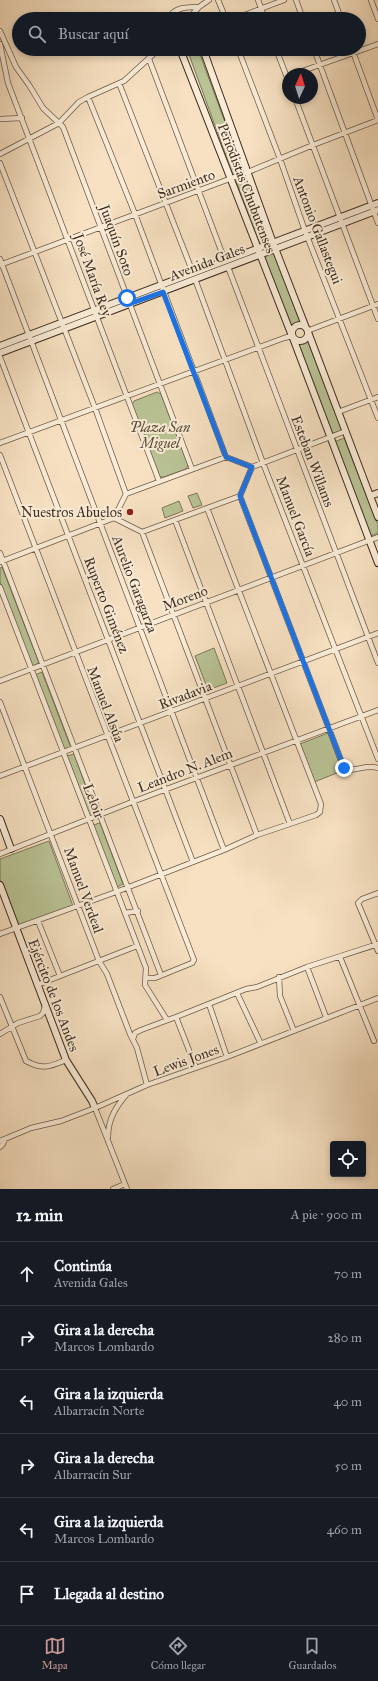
<!DOCTYPE html>
<html lang="es">
<meta charset="utf-8">
<style>
:root{--surface:#171b24;--page:#242831;--text:#f1f3f6;--muted:#9ea1a6;--line:#363941;--accent:#c59692}
body{margin:0;font-family:"IM FELL Great Primer",serif;background:var(--page);color:var(--text)}
.controls{position:absolute;right:12px;bottom:12px;display:grid;overflow:hidden;border-radius:4px;box-shadow:0 2px 6px #0003}
.controls button{width:36px;height:36px;display:grid;place-items:center;padding:0;border:0;border-bottom:1px solid var(--line);background:var(--surface);color:var(--text);font:20px sans-serif}
.compass{position:absolute;left:282px;top:68px;width:36px;height:36px;border-radius:50%;background:var(--surface);box-shadow:0 2px 6px #0003;rotate:4deg}
.stop{position:absolute;width:12px;height:12px;margin:-9px;border:3px solid #1a73e8;border-radius:50%;background:#fff}
.stop.end{background:#1a73e8;border-color:#fff;box-shadow:0 1px 4px #0008}
.list{margin:0;padding:0;list-style:none}
h2{display:flex;justify-content:space-between;align-items:center;height:52px;margin:0;padding:0 16px;font-size:17px}
h2 small{font-size:13px;font-weight:400;color:var(--muted)}
.list li{display:grid;grid-template-columns:26px 1fr auto;gap:12px;align-items:center;box-sizing:border-box;height:64px;padding:0 16px;border-top:1px solid var(--line)}
.list b{display:block;font-size:15px;white-space:nowrap}
.list p{margin:0;font-size:13px;white-space:nowrap;color:var(--muted)}
.list em{font-size:13px;font-style:normal;color:var(--muted)}
.icon{flex:none;width:22px;height:22px;fill:none;stroke:currentColor;stroke-width:2;stroke-linecap:round;stroke-linejoin:round}
.map{position:relative;flex:none;width:378px;height:1189px;overflow:hidden}
.search{position:absolute;background:var(--surface);box-shadow:0 2px 6px #0003;left:12px;right:12px;top:12px;height:44px;display:flex;align-items:center;gap:10px;box-sizing:border-box;padding:0 14px;border-radius:22px;color:var(--muted);font-size:15px}
.sheet{height:436px;background:var(--surface)}
nav{display:flex;justify-content:space-around;align-items:center;box-sizing:border-box;height:56px;border-top:1px solid var(--line);background:var(--surface);font-size:11px;color:var(--muted)}
nav a{display:grid;justify-items:center;gap:2px}
nav .on{color:var(--accent)}
.map>svg:first-child{display:block}
</style>
<div class="map">
<svg width="378" height="1189" viewBox="0 0 378 1189">
<rect width="100%" height="100%" fill="#f7e1c2"/>
<filter id="stains"><feTurbulence type="fractalNoise" baseFrequency=".005" numOctaves="4"/><feColorMatrix values="0 0 0 0 .2 0 0 0 0 .09 0 0 0 0 .02 0 0 0 .5 -.17"/></filter>
<radialGradient id="worn" r=".72"><stop offset=".6" stop-color="#630" stop-opacity="0"/><stop offset="1" stop-color="#630" stop-opacity=".3"/></radialGradient>
<path fill="#b9c395" stroke="#7c785b" d="M187 49H198L243 171 233 175Z
M246 177 270 242 260 245 236 181Z
M274 252 301 323 296 324 291 327 264 256Z
M307 339 342 430 332 434 297 343H303Z
M157 392 161 394 188 465 186 469 164 477H161L159 475 132 405 134 401Z
M344 438 378 525V533L371 536 334 442Z
M197 493 202 505 193 508 188 496Z
M179 501 183 511 165 518 162 508Z
M2 567 39 663 32 666 0 582V568Z
M214 648 227 683 208 690 195 656Z
M42 672 71 748 64 750 35 675Z
M328 733 342 771 314 782 300 744Z
M74 754 96 814 90 817 67 756Z
M100 823 123 884 117 887 93 825Z
M49 841 73 906 18 927 0 880V859Z"/>
<g fill="none" stroke-linecap="round" stroke-linejoin="round">
<g stroke="#6d5b49" stroke-width="6">
<path id="street" d="M218 0 226 19
M258 0 265 19
M296 0 303 19
M334 0 341 19
M371 0 378 19
M168 19C174 7 187 7 199 7
M188 19 199 7 209 0
M234 19 284 0
M0 31 16 67 29 85 43 108 63 127 192 469
M0 44 8 83 159 481
M238 49 280 159 305 231 378 418
M276 49 288 80
M314 49 378 223
M352 49 378 120
M149 59 225 261
M294 74 378 44
M119 83 193 273
M88 97 135 214 226 457
M295 98 378 319
M0 119 22 118
M0 154 59 123 79 102 88 97 124 81 159 49
M0 163 95 408 126 494
M0 259 224 850
M0 265 248 172 313 145 378 120
M228 267 378 663
M195 279 263 463 378 759
M307 331 378 304
M0 357 193 862
M338 412 378 397
M0 443 284 338 292 336
M0 455 194 960 192 963 155 978H146
M252 467 346 431
M240 496 344 768C353 773 365 764 378 768
M114 518 142 532 240 496 252 467
M114 518 126 494 226 457 252 467
M175 520 290 824
M142 532 257 835
M0 553 161 975
M0 562 114 518
M0 587 146 968 145 985 167 1020
M0 681 378 537
M0 702 99 961 107 974 130 1034 137 1048 147 1085
M0 776 378 633
M0 854 132 802 378 710
M378 893 362 899 358 903 378 951
M125 913 138 911
M38 921 60 976
M0 934 116 892 224 850 257 835 316 815 320 812 321 804 207 508
M340 957 374 1041
M307 967 326 1017
M279 977 280 996 294 1031
M37 985 137 946
M237 993 261 1044
M0 997 26 1061C43 1070 49 1067 66 1060
M209 1004 227 1057
M176 1017 196 1068
M0 1034 18 1023 40 1016 43 1013 45 1006
M133 1039 135 1033 141 1030 176 1017 246 989 257 987 307 967 378 944
M95 1108 127 1189
M108 1137C108 1120 115 1108 126 1095
M0 1141 31 1128 61 1121 95 1108 147 1085 227 1057 378 998
M0 1147 3 1144 5 1139
M113 1189 125 1184"/>
</g>
<g stroke="#3f2e21" stroke-width="8">
<path id="secondary" d="M191 16 192 19
M180 49 292 336
M203 49 273 243 306 328
M292 333a8 8 0 1 1 16 0a8 8 0 1 1-16 0Z
M308 332 378 517
M293 338 378 563
M0 346 378 203
M0 353 378 210
M370 496 378 493
M0 819 11 849
M0 885 66 1060 92 1101 95 1108"/>
</g>
<use href="#street" stroke="#faecd7" stroke-width="4.5"/>
<use href="#secondary" stroke="#faecd7" stroke-width="6"/>
</g>
<g fill="none" stroke-linecap="round" stroke-linejoin="round">
<path stroke="#1a73e8" stroke-width="5" d="M127 298 129 304 163 292 226 457 252 467 240 496 344 768"/>
</g>
<circle fill="#8f2418" stroke="#faecd7" stroke-width="1.5" cx="130" cy="512" r="4"/>
<g text-anchor="middle" stroke-width="4" stroke-linejoin="round" paint-order="stroke">
<g font-size="14" fill="#3f2e21" stroke="#faecd7">
<text transform="translate(186 184) rotate(-20)" y="5">Sarmiento</text>
<text transform="translate(247 188) rotate(69)" y="5">Periodistas Chubutenses</text>
<text transform="translate(318 230) rotate(69)" y="5">Antonio Gallastegui</text>
<text transform="translate(117 240) rotate(70)" y="5">Juaquín Soto</text>
<text transform="translate(207 262) rotate(-21)" y="5">Avenida Gales</text>
<text transform="translate(93 275) rotate(70)" y="5">José María Rey</text>
<text transform="translate(313 461) rotate(69)" y="5">Esteban Willams</text>
<text transform="translate(296 516) rotate(69)" y="5">Manuel García</text>
<text transform="translate(135 584) rotate(69)" y="5">Aurelio Garagarza</text>
<text transform="translate(185 598) rotate(-21)" y="5">Moreno</text>
<text transform="translate(107 605) rotate(69)" y="5">Ruperto Giménez</text>
<text transform="translate(185 695) rotate(-21)" y="5">Rivadavia</text>
<text transform="translate(106 704) rotate(69)" y="5">Manuel Alsúa</text>
<text transform="translate(185 770) rotate(-21)" y="5">Leandro N. Alem</text>
<text transform="translate(94 801) rotate(69)" y="5">Leloir</text>
<text transform="translate(84 890) rotate(70)" y="5">Manuel Verdeal</text>
<text transform="translate(54 995) rotate(69)" y="5">Ejército de los Andes</text>
<text transform="translate(186 1060) rotate(-20)" y="5">Lewis Jones</text>
</g>
<g font-size="14" font-style="italic" fill="#574c38" stroke="#faecd7">
<text x="160" y="432">Plaza San<tspan x="160" dy="16">Miguel</tspan></text>
</g>
<g font-size="14" fill="#3f2e21" stroke="#faecd7" text-anchor="end">
<text x="122" y="517">Nuestros Abuelos</text>
</g>
</g>
<rect width="100%" height="100%" filter="url(#stains)"/>
<rect width="100%" height="100%" fill="url(#worn)"/>
</svg>
<div class="controls">
<button><svg class="icon" aria-label="locate" viewBox="0 0 24 24"><circle cx="12" cy="12" r="6"/><path d="M12 2v4M12 18v4M2 12h4M18 12h4"/></svg></button>
</div>
<svg class="compass" viewBox="-18 -18 36 36"><path d="M0-13l5 13h-10z" fill="#e53935"/><path d="M0 13l5-13h-10z" fill="#9ea1a6"/></svg>
<div class="stop" style="left:127px;top:298px"></div>
<div class="stop end" style="left:344px;top:768px"></div>
<div class="search"><svg class="icon" aria-label="search" viewBox="0 0 24 24"><circle cx="10" cy="10" r="6"/><path d="M15 15l6 6"/></svg>Buscar aquí</div>
</div>
<section class="sheet">
<h2>12 min<small>A pie · 900 m</small></h2>
<ul class="list">
<li><svg class="icon" aria-label="ahead" viewBox="0 0 24 24"><path d="M12 20V5M6 11l6-6 6 6"/></svg><div><b>Continúa</b><p>Avenida Gales</p></div><em>70 m</em></li>
<li><svg class="icon" aria-label="right" viewBox="0 0 24 24"><path d="M7 20v-9h11M14 6l5 5-5 5"/></svg><div><b>Gira a la derecha</b><p>Marcos Lombardo</p></div><em>280 m</em></li>
<li><svg class="icon" aria-label="left" viewBox="0 0 24 24"><path d="M17 20v-9H6M10 6l-5 5 5 5"/></svg><div><b>Gira a la izquierda</b><p>Albarracín Norte</p></div><em>40 m</em></li>
<li><svg class="icon" aria-label="right" viewBox="0 0 24 24"><path d="M7 20v-9h11M14 6l5 5-5 5"/></svg><div><b>Gira a la derecha</b><p>Albarracín Sur</p></div><em>50 m</em></li>
<li><svg class="icon" aria-label="left" viewBox="0 0 24 24"><path d="M17 20v-9H6M10 6l-5 5 5 5"/></svg><div><b>Gira a la izquierda</b><p>Marcos Lombardo</p></div><em>460 m</em></li>
<li><svg class="icon" aria-label="arrive" viewBox="0 0 24 24"><path d="M6 21V4h12l-3 4 3 4H6"/></svg><div><b>Llegada al destino</b></div></li>
</ul>
</section>
<nav>
<a class="on"><svg class="icon" aria-label="map" viewBox="0 0 24 24"><path d="M3 6l6-2 6 2 6-2v14l-6 2-6-2-6 2zM9 4v14M15 6v14"/></svg>Mapa</a>
<a><svg class="icon" aria-label="directions" viewBox="0 0 24 24"><path d="M12 3l9 9-9 9-9-9zM9 14v-3h6M13 9l2 2-2 2"/></svg>Cómo llegar</a>
<a><svg class="icon" aria-label="saved" viewBox="0 0 24 24"><path d="M7 4h10v16l-5-4-5 4z"/></svg>Guardados</a>
</nav>
